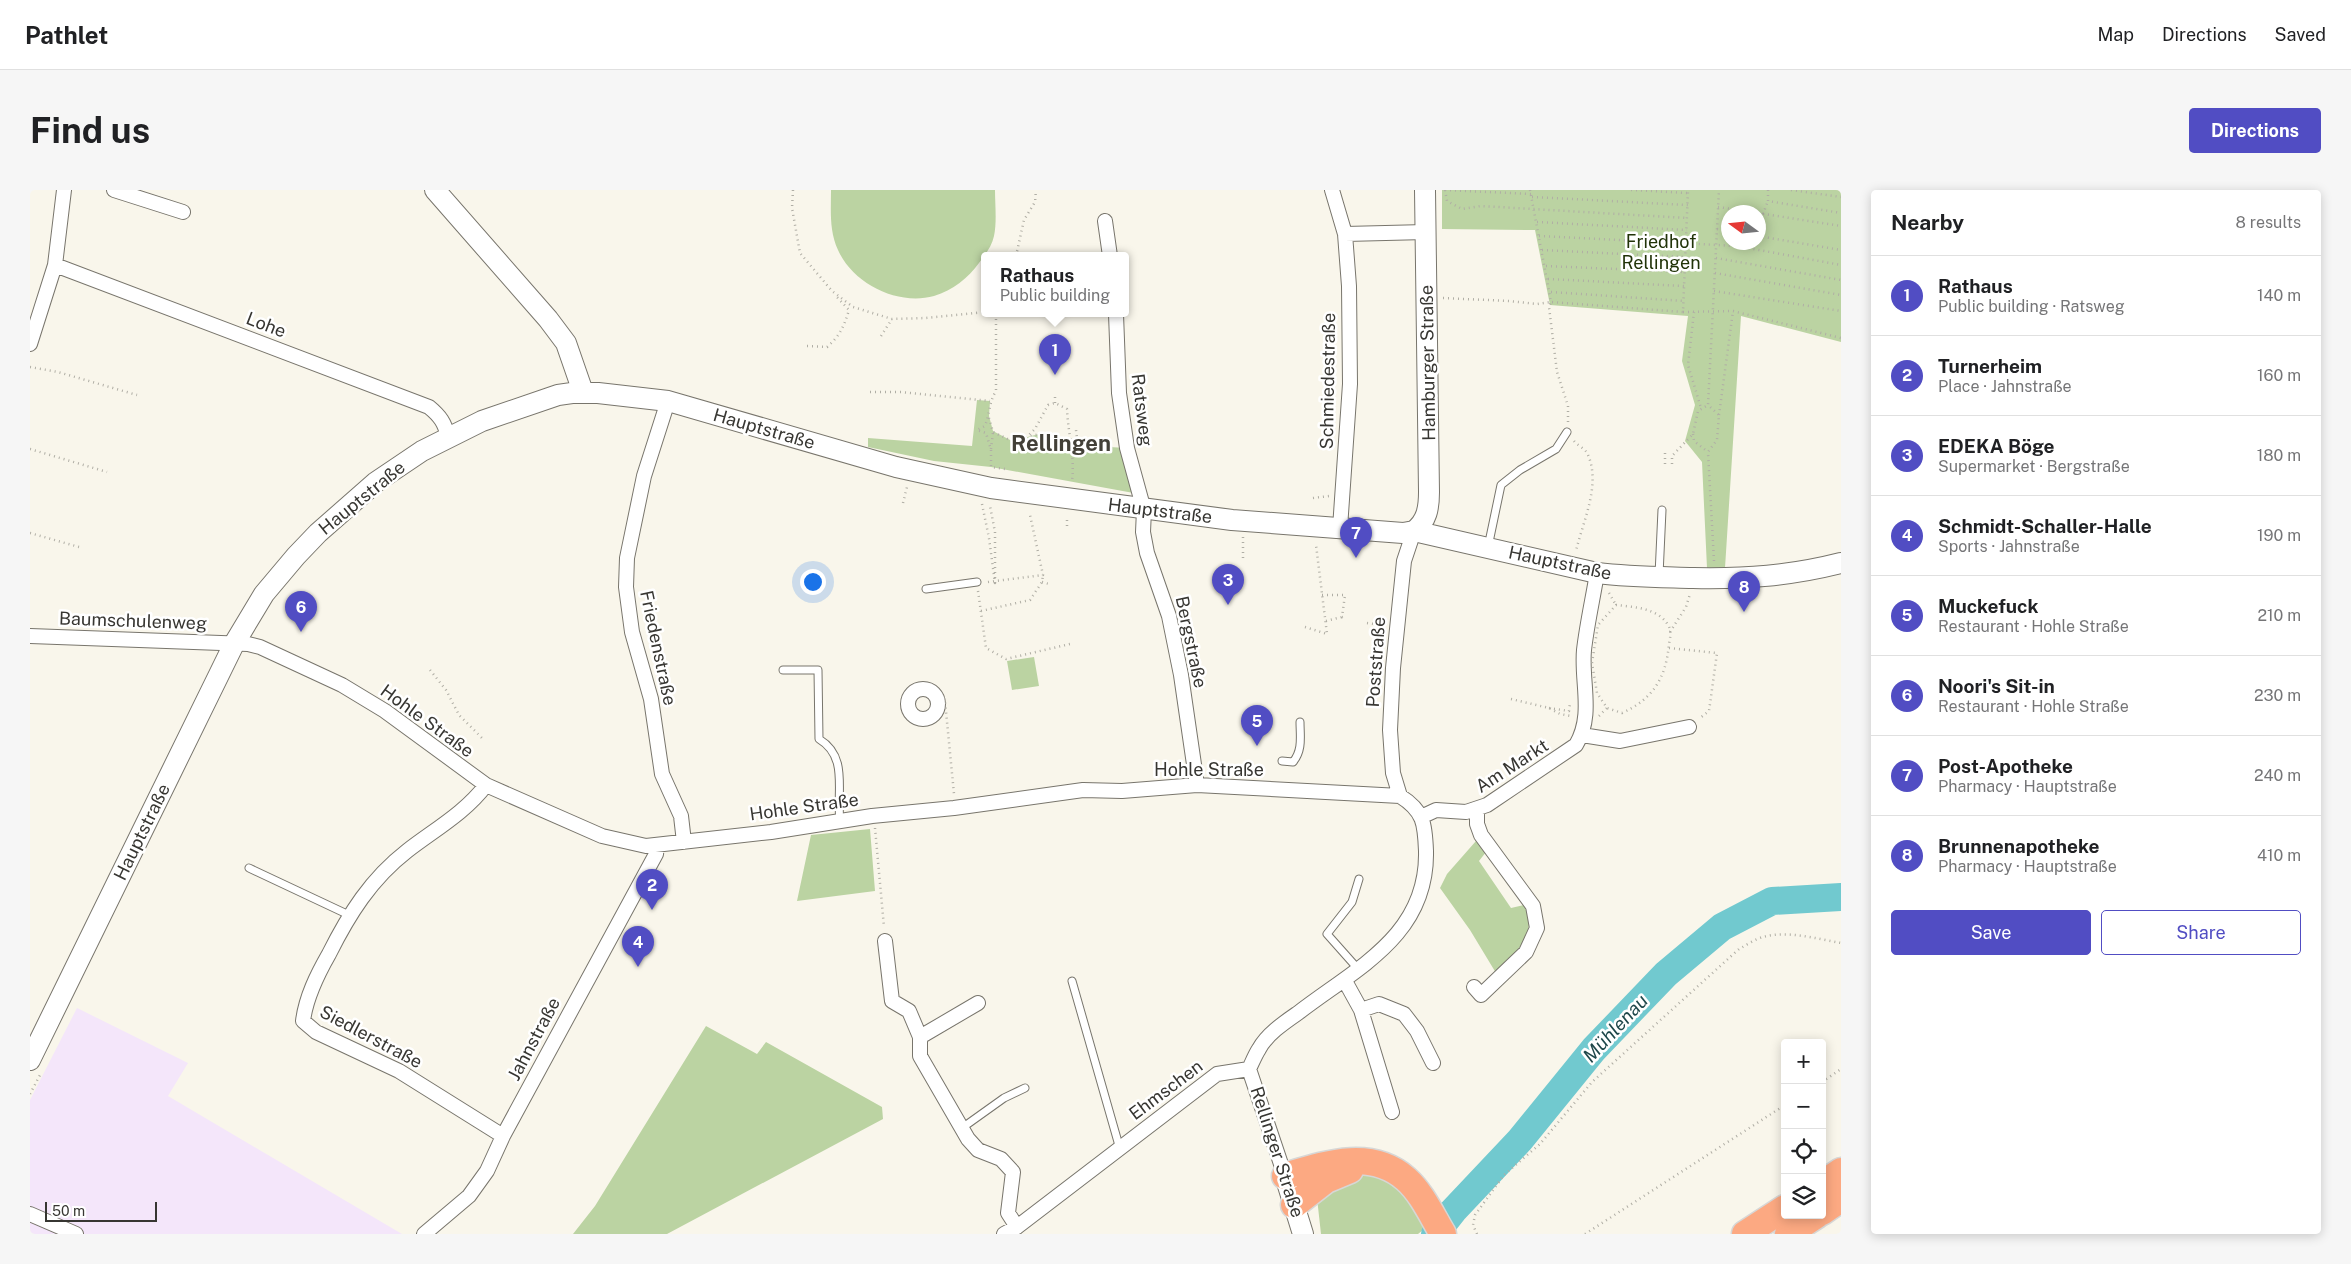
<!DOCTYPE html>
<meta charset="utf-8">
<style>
:root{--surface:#fff;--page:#f6f6f6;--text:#202124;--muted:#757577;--line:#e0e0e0;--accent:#514dc3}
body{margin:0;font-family:"Public Sans",sans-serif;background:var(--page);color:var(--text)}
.controls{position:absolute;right:15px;bottom:15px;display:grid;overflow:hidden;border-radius:5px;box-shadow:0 2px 12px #0003}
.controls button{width:45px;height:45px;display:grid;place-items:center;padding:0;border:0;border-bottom:1px solid var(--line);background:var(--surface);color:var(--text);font:25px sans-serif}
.compass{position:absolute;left:1691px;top:15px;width:45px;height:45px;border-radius:50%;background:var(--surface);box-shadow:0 2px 12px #0003;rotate:285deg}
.scale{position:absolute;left:15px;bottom:12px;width:112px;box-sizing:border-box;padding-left:5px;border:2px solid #373632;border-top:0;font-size:14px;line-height:18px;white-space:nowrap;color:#373632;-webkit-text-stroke:4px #fff;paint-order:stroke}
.you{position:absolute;left:782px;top:391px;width:18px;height:18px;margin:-12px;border:4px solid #fff;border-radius:50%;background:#1a73e8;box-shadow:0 0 0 8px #1a73e833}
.badge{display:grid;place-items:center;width:32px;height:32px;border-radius:50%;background:var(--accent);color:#fff;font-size:16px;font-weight:700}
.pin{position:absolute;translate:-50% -41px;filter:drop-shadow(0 1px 2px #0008)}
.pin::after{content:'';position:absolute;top:26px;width:18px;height:15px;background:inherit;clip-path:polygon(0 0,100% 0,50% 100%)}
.popup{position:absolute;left:951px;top:62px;width:148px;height:65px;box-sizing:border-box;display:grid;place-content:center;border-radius:5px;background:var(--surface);filter:drop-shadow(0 1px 4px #0005);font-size:16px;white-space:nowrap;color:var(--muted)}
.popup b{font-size:19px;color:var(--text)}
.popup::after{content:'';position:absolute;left:50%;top:100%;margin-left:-10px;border:10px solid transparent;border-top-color:var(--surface)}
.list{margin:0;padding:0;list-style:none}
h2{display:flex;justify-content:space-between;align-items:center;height:65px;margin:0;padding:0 20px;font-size:21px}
h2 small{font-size:16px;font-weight:400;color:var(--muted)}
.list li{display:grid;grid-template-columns:32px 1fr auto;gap:15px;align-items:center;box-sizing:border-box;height:80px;padding:0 20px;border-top:1px solid var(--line)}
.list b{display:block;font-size:19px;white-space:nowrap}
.list p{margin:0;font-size:16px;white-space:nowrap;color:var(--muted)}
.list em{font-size:16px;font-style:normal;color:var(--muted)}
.actions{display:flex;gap:10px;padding:15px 20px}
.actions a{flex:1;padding:11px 0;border:1px solid var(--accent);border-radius:5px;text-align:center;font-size:18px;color:var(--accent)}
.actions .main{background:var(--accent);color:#fff}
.icon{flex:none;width:28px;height:28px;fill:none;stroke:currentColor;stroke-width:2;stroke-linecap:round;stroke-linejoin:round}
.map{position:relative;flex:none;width:1811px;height:1044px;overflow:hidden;border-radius:5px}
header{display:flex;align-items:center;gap:30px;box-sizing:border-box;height:70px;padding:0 25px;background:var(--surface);border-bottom:1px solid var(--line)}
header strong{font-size:24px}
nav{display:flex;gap:28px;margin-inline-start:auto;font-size:18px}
.intro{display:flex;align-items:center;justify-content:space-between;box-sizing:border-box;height:120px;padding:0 30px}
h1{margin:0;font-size:35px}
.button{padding:12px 22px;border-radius:5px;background:var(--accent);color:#fff;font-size:18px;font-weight:700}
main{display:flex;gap:30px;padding:0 30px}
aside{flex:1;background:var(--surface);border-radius:5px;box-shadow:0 2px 12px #0003}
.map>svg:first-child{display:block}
</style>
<header>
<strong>Pathlet</strong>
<nav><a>Map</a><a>Directions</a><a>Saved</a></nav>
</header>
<div class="intro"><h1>Find us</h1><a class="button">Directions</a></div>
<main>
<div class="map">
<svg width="1811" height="1044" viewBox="0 0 1811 1044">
<rect width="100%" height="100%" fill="#f9f6eb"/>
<path fill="#f4e6fa" d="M47 818 158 873 138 906 372 1044H0V910Z"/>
<path fill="#bbd3a2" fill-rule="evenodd" d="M801 0H965C965 14 967 32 964 46 962 56 955 65 949 73 938 88 923 100 904 106 868 116 823 94 808 60 799 40 801 21 801 0Z
M1412 0H1811V152L1711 126 1695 378H1677L1672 272 1655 251 1665 215 1652 171 1658 126 1520 115 1505 40 1412 39ZM1698 22H1728V52H1698Z
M947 210 960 211 959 226 963 241 982 251 1009 244 1022 250 1038 249 1043 255 1097 258 1109 304 961 277 904 271 838 257V248L942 256Z
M1004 467 1009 496 982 500 977 471Z
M840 639 845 701 767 711 781 645Z
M1446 651 1456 662 1449 671 1481 718 1494 715C1510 743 1484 764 1466 783L1440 740 1410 698 1417 684Z
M676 836 727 864 736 852 852 917 853 929 637 1044H543L565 1016Z
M1334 982C1365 987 1380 1012 1398 1036L1388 1044H1291L1287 1008Z"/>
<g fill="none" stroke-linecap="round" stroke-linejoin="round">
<path stroke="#71c9cf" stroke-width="28" d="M1405 1044 1423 1021 1490 950 1564 859 1636 784 1692 737 1742 711 1811 707"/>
<g stroke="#78756c" stroke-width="9">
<path id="lane" d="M1458 357 1471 295 1490 280 1526 259 1537 242
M1629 385 1632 320
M896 399 947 392
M753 480H788L789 549C819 567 806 601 810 631
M1252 571 1263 572C1273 560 1270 546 1270 532
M219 678 319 725
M1329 689 1322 712 1297 744 1329 780
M1042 791 1090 959
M932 938 974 908 995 898"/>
</g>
<g stroke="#78756c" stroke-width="16">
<path id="street" d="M84 0 153 22
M1302 0 1315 44 1319 96 1320 194 1310 338
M1075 31 1080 66
M1315 44 1396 42
M25 75 399 217C410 226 415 233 418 247
M1086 124 1089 203 1097 258 1114 320 1113 342 1117 363 1139 426 1151 485 1167 595
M0 154 25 75 34 0
M638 211 614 286 597 368 596 397 602 442 621 509 632 584 651 626 654 652
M0 446 218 454 230 457 312 495 355 521 456 595 572 646 616 656 741 642 842 626 924 618 1053 600 1092 601 1167 595 1370 606C1394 621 1395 634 1396 661 1398 746 1326 778 1268 823 1255 832 1237 844 1229 859 1225 865 1222 873 1219 879
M878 514a15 15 0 1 1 30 0a15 15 0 1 1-30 0Z
M1552 545 1590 551 1659 537
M456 595C435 623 404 640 377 661 341 689 319 724 299 764 287 785 276 807 273 831L286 842 369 881 473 946
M1370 606 1363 583 1360 540 1363 478 1374 371 1384 341
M1391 627 1406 620 1436 622 1457 615 1546 555C1564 525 1551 492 1554 460 1557 434 1563 408 1567 383
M855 751 862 811 879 821 890 847V866L938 949 948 960 971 969 983 982 978 1023 987 1037
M1315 791 1331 820 1362 922
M1444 797 1451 805 1496 762 1507 738 1503 716 1451 645 1447 634V620
M1331 820 1349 814 1374 824 1387 841 1403 873
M890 847 948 813
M1219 879 1255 986
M0 1024 46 1044
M394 1044 439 1006 457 981 473 946 626 664 627 656
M974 1044 987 1037 1187 884 1219 879"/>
</g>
<g stroke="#78756c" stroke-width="22">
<path id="secondary" d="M405 0 518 129 536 153 553 202
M1384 341C1397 331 1399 318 1399 302L1395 0
M0 870 204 454 234 404 266 366 288 343 346 292 392 261 452 231 528 205 542 203H568L638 211 866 277 961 298 1202 330 1373 343 1384 341 1567 383C1599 387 1630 387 1663 388 1715 389 1760 386 1811 373
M1255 986 1273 1044"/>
</g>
<g stroke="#d7d7d6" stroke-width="29">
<path id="highway" d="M1255 986C1295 974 1341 958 1376 989 1392 1003 1402 1026 1413 1044
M1792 994 1811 981
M1264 1015 1296 990 1320 980
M1792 1022 1811 1009
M1715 1044 1755 1018
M1758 1044 1787 1025"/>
</g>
<path stroke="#b0aea5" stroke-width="2.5" stroke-dasharray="1 4" stroke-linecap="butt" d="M763 0 762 18 770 63 802 101 823 117 862 129 896 128 955 122
M1415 0 1417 11 1432 19 1451 16 1657 28
M1415 0 1501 4
M1500 0 1521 112 1653 122 1658 0
M1601 0 1658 3
M1738 0V11L1811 23
M1761 0 1811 7
M1502 7 1658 15
M1688 17 1723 22
M1728 23 1811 36
M1733 24 1738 11
M1507 32 1657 40
M1687 39 1698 41
M1509 46 1707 56 1811 75
M1728 46 1811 60
M1512 60 1655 67
M956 63 957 66
M986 66 994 30 1005 12 1006 0
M1686 68 1811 90
M1516 76 1654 82
M1685 83 1811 105
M1518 89 1654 96
M1684 101 1811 121
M1521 102 1654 111
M1413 108 1479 111 1507 114 1521 112 1519 117 1527 182 1538 216V233
M1653 122 1703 121 1811 148
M1664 122 1658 175 1671 218
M966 124V201C959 212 960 223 955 236L947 240 956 243 961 260V277L975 279
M851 146 862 129
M777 156 797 157C810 146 814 136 819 120L806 106
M0 177 28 182 107 205
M840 202H871L960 211
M1025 213V207
M1689 225 1703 121
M959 228 963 242 982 251 1009 244 1022 250 1038 249 1043 255 1083 258
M1663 244 1664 251 1678 262
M996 248 1005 239 1018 215 1025 213 1037 219C1038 244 1045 265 1042 291
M1544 251C1548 256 1556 259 1558 265 1571 295 1553 331 1546 361
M1048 256 1046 240H1048
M0 259 77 282
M961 259 963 242
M1635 274V263
M1642 274V266L1663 244 1668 221 1678 215
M1283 308 1299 306
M873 313 877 297
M952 314 959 348 965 393V342L960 316
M1037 336V326
M0 343 49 357
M1213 347V368
M1684 371 1678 262 1687 250 1689 225 1678 215 1689 0
M958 392 1013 385 1000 325
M1012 392 1019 394
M948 401 956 458 976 469 1040 454
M1579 403 1586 415
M1292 405H1315L1312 427 1315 428
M1586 415C1604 417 1628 418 1638 435 1642 441 1640 448 1639 454 1636 488 1623 509 1592 523L1577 518 1567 503 1562 473 1568 435Z
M951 421 1000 410 1012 392 1013 385
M1296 431 1312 427
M1337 433 1351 435
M1275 437 1297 444 1286 355
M1640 442 1656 417 1660 404
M1639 458 1687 463 1679 521 1670 528
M400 480 416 500 429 525 453 549
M889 495C904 494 909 498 915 511L924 604
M1481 509 1519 518 1530 524 1541 526
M1519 518 1539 521 1540 513
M1569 526 1577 518
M845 638 854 737
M1792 892 1811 879
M0 904 10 885
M1447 1044 1443 1035 1445 1025 1474 985 1510 954 1562 892 1709 759C1717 755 1725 749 1733 747 1758 740 1787 749 1811 753
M1555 1044 1755 915"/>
<use href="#lane" stroke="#fff" stroke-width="7"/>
<use href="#street" stroke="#fff" stroke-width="14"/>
<use href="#secondary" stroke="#fff" stroke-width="20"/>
<use href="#highway" stroke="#fca982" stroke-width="26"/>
</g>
<g text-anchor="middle" stroke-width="5" stroke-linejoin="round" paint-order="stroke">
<g font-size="18" fill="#213308" stroke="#fff">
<text x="1631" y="58">Friedhof<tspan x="1631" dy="21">Rellingen</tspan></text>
</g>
<g font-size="18" fill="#373632" stroke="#fff">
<text transform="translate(236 135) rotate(21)" y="6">Lohe</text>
<text transform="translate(1398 173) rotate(-91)" y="6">Hamburger Straße</text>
<text transform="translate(1298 191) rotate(-89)" y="6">Schmiedestraße</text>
<text transform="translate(1112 220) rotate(83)" y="6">Ratsweg</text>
<text transform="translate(734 239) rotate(16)" y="6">Hauptstraße</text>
<text transform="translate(332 308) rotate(-39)" y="6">Hauptstraße</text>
<text transform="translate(1130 321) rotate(7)" y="6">Hauptstraße</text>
<text transform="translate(1530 373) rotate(12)" y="6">Hauptstraße</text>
<text transform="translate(103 431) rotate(2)" y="6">Baumschulenweg</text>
<text transform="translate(1161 452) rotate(78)" y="6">Bergstraße</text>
<text transform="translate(628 458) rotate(78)" y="6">Friedenstraße</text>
<text transform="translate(1346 472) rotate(-86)" y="6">Poststraße</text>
<text transform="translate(397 531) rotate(36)" y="6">Hohle Straße</text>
<text transform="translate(1482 576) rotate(-33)" y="6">Am Markt</text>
<text x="1179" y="586">Hohle Straße</text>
<text transform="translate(774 617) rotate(-8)" y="6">Hohle Straße</text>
<text transform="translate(112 642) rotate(-64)" y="6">Hauptstraße</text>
<text transform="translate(341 847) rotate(28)" y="6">Siedlerstraße</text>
<text transform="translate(504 849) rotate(-62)" y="6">Jahnstraße</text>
<text transform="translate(1136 900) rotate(-37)" y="6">Ehmschen</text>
<text transform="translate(1247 962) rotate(72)" y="6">Rellinger Straße</text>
</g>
<g font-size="19" font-style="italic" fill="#1e474a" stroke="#fff">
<text transform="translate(1585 838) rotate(-47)" y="7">Mühlenau</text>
</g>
<g font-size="22" font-weight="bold" fill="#434038" stroke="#fff">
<text x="1031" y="261">Rellingen</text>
</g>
</g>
</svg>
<div class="controls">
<button>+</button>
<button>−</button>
<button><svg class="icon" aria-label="locate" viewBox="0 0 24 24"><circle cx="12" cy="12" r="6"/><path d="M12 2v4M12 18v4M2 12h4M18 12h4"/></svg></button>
<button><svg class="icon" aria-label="layers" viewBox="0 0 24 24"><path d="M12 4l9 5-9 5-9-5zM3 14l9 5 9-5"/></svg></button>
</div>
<svg class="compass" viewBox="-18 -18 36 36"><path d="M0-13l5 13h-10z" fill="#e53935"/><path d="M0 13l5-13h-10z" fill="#757577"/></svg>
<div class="scale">50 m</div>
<div class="you"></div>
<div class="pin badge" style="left:1025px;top:185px">1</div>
<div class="popup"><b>Rathaus</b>Public building</div>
<div class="pin badge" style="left:622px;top:720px">2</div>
<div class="pin badge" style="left:1198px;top:415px">3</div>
<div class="pin badge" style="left:608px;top:777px">4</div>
<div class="pin badge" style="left:1227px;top:556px">5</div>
<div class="pin badge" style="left:271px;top:442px">6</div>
<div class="pin badge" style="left:1326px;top:368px">7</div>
<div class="pin badge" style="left:1714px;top:422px">8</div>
</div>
<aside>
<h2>Nearby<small>8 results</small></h2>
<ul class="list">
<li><span class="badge">1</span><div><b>Rathaus</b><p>Public building · Ratsweg</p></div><em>140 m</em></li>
<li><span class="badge">2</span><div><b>Turnerheim</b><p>Place · Jahnstraße</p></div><em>160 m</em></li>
<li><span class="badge">3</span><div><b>EDEKA Böge</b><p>Supermarket · Bergstraße</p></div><em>180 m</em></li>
<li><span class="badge">4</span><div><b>Schmidt-Schaller-Halle</b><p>Sports · Jahnstraße</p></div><em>190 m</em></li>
<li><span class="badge">5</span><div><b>Muckefuck</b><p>Restaurant · Hohle Straße</p></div><em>210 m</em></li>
<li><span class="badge">6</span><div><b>Noori's Sit-in</b><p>Restaurant · Hohle Straße</p></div><em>230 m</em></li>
<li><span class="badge">7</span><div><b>Post-Apotheke</b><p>Pharmacy · Hauptstraße</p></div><em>240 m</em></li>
<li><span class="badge">8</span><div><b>Brunnenapotheke</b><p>Pharmacy · Hauptstraße</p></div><em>410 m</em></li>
</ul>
<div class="actions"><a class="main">Save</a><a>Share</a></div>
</aside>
</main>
